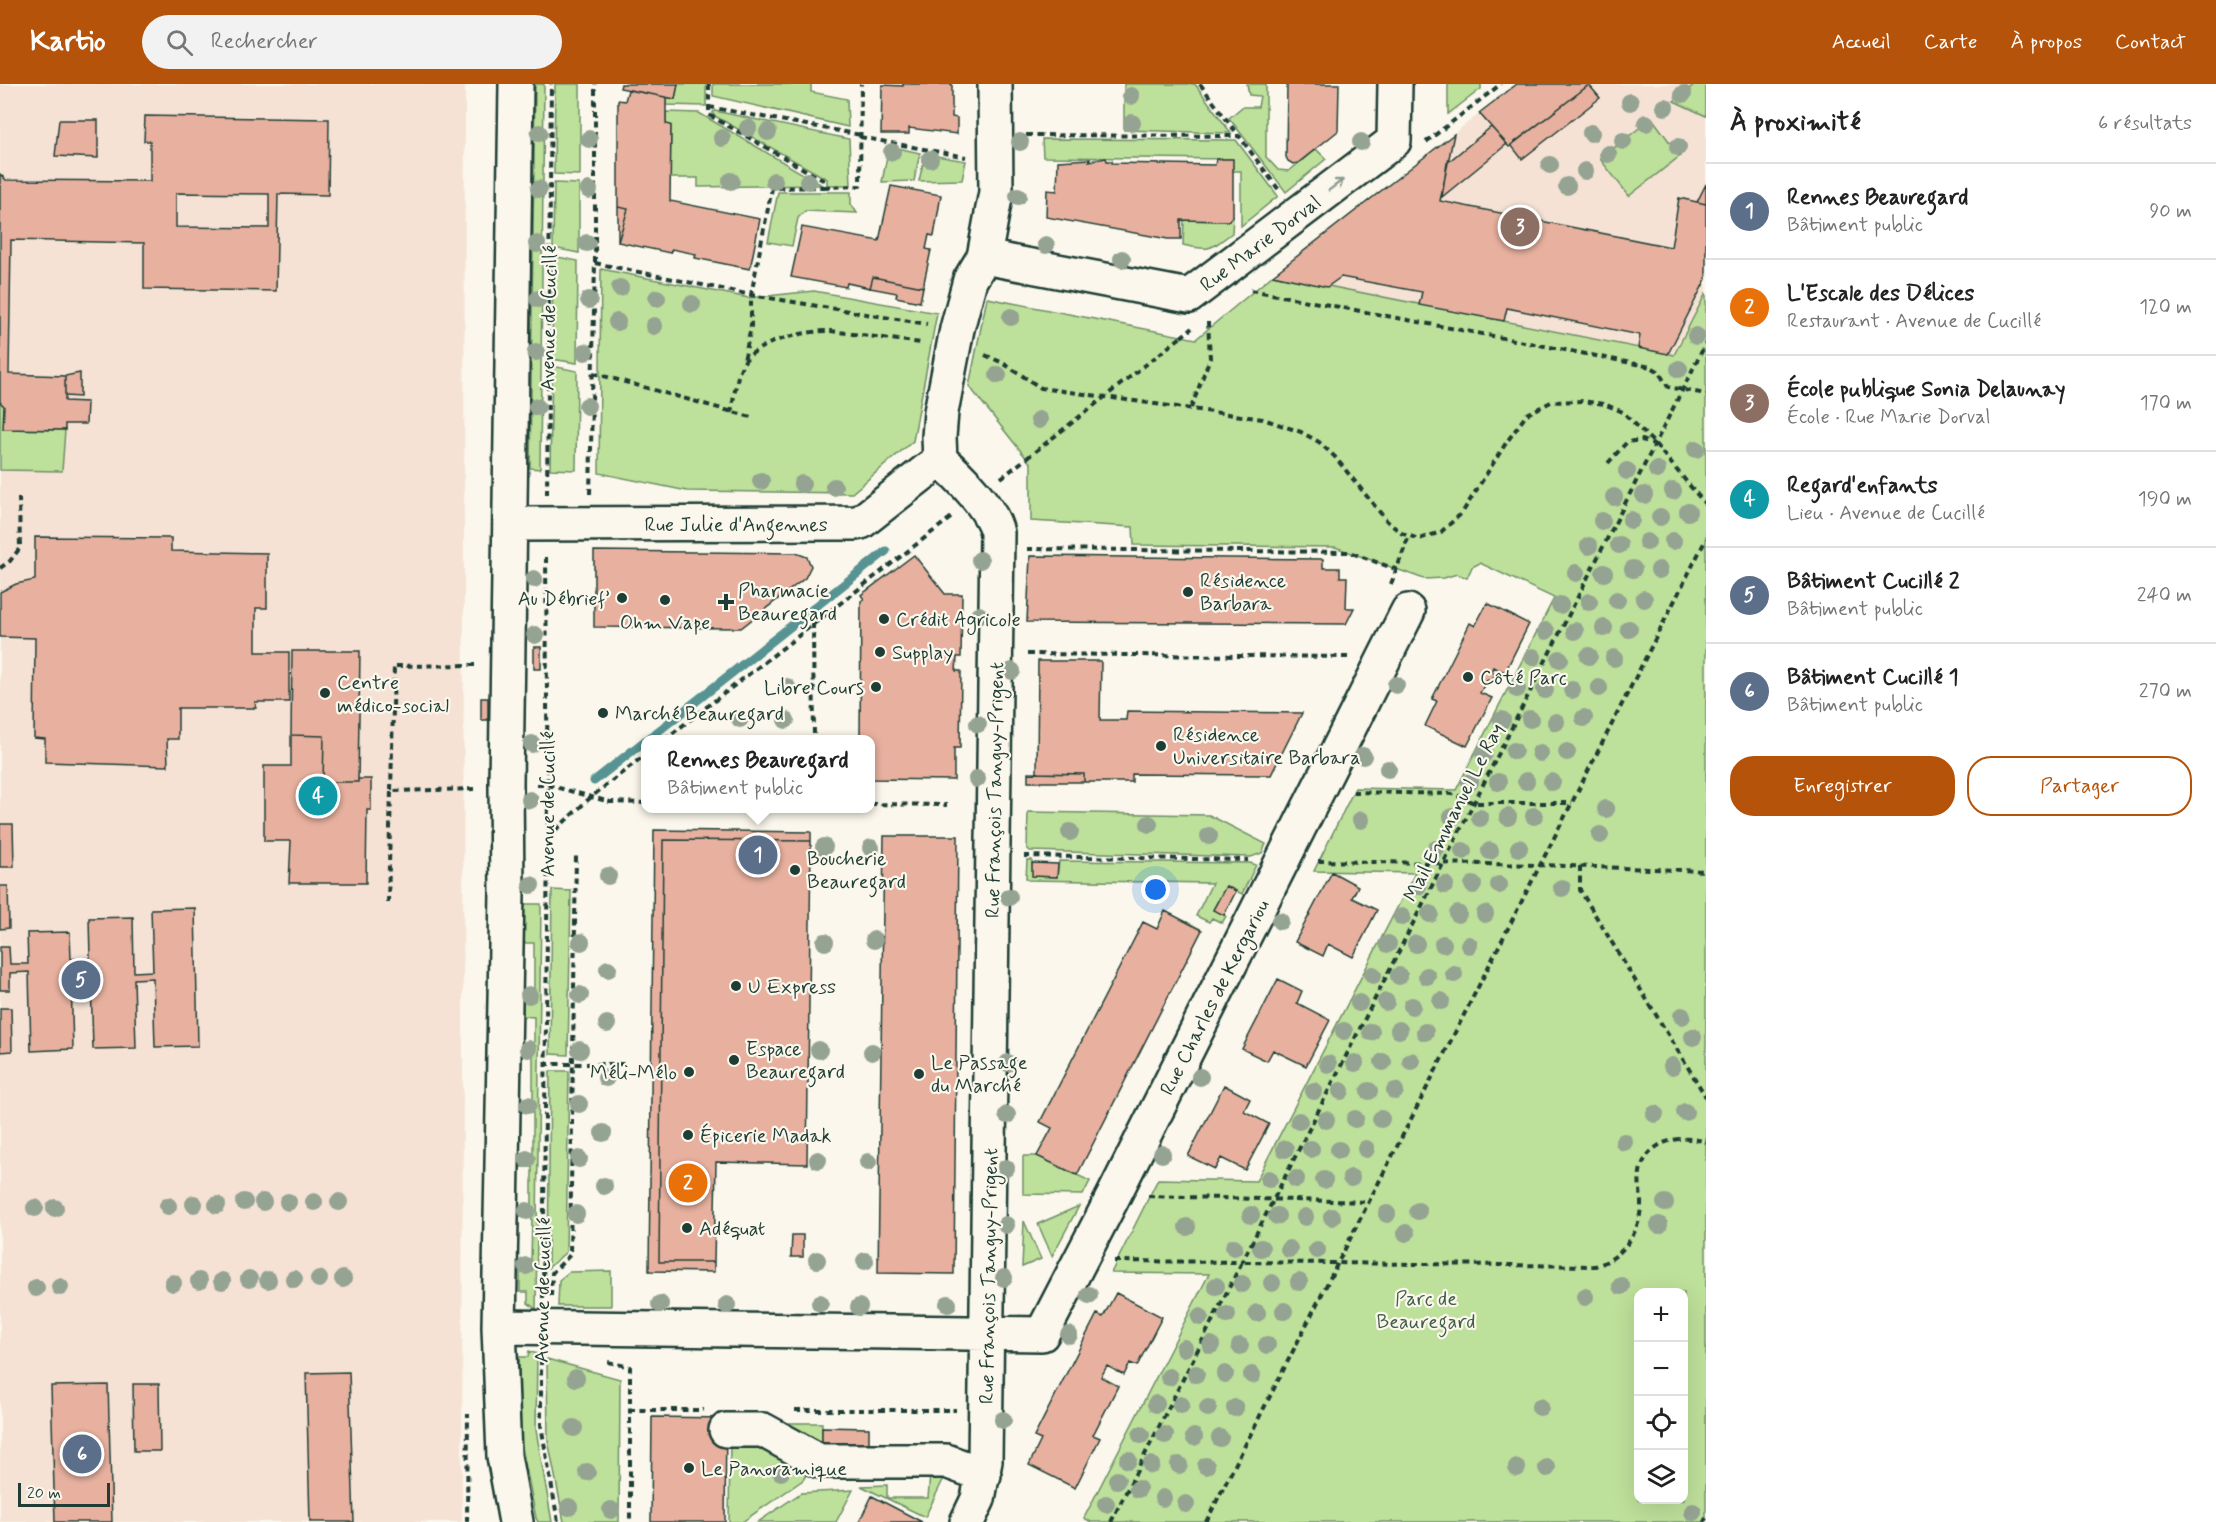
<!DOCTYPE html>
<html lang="fr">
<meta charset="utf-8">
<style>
:root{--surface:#fff;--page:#f2f2f2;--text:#222;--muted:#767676;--line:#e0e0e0;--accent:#b45309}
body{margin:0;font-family:Mynerve,sans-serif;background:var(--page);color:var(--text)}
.controls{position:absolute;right:18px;bottom:18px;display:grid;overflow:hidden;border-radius:12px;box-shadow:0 6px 24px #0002}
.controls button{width:54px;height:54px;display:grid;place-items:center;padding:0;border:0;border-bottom:2px solid var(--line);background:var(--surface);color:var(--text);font:30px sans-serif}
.scale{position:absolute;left:18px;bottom:15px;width:92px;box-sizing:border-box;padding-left:6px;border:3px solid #1f3d34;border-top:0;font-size:16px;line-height:21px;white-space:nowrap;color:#1f3d34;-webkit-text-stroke:4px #fbf7ec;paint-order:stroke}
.you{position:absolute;left:1156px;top:806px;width:21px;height:21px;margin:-15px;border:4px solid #fff;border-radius:50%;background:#1a73e8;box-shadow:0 0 0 9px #1a73e833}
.badge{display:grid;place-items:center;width:39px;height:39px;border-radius:50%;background:var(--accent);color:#fff;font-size:20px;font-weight:700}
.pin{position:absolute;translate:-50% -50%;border:3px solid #fff;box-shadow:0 2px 6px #0006}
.popup{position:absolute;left:641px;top:651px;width:234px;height:78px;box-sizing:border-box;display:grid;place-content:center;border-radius:12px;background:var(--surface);filter:drop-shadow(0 2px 4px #0005);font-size:20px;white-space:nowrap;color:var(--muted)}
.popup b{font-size:22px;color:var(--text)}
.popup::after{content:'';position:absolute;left:50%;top:100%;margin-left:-12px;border:12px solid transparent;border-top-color:var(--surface)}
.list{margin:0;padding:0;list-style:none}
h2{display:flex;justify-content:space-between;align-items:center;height:78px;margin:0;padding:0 24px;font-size:26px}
h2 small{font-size:20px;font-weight:400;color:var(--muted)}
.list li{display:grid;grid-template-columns:39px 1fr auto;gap:18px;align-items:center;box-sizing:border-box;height:96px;padding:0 24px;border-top:2px solid var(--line)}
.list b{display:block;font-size:22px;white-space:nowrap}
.list p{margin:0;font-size:20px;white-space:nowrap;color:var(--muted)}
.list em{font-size:20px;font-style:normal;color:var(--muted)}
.actions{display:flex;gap:12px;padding:18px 24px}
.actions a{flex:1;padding:14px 0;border:2px solid var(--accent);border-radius:24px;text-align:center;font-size:21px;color:var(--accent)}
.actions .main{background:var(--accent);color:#fff}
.icon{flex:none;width:33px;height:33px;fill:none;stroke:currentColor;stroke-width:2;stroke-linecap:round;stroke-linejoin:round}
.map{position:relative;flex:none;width:1706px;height:1438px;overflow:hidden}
header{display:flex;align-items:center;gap:36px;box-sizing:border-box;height:84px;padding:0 30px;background:var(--accent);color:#fff}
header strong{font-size:28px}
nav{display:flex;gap:33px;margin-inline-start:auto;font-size:21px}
.search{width:420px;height:54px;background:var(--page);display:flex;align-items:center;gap:15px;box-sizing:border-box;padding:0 21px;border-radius:33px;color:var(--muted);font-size:22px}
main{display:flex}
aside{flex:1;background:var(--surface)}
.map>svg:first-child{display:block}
</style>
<header>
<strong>Kartio</strong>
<div class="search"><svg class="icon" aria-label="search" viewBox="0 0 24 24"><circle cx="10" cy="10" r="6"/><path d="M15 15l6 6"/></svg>Rechercher</div>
<nav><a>Accueil</a><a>Carte</a><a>À propos</a><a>Contact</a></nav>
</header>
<main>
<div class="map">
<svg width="1706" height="1438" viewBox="0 0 1706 1438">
<rect width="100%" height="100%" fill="#fbf7ec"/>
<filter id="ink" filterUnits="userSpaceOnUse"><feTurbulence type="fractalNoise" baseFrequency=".0167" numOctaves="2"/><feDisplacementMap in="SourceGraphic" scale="12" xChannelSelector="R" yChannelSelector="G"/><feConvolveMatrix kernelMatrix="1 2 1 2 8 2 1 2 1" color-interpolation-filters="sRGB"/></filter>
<g filter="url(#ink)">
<path fill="#f5e2d5" d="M0 0H465L462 1438H0Z
M1517 0H1706V209L1674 271 1273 191Z"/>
<path fill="#bde09a" stroke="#6e8e67" stroke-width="1.5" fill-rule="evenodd" d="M535 0H544L540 385 530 384Z
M555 0H580V91L554 90Z
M678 0H706V22L666 21V13L675 15Z
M713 0H811V8L847 15 848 43 713 12Z
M1124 0H1195L1231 49 1124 46Z
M1247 0H1266V73L1278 86 1289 87 1316 65 1326 75 1286 108 1229 34 1242 23H1258L1260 12 1249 11Z
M1448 0H1481V5L1448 30Z
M1695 0H1706V32L1674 17Z
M715 27 849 55 851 101H827V95L713 31V28Z
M666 28 699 29 822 101 698 103V94H670L671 41 666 40Z
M1652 34 1680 72 1629 112 1600 75Z
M1042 55 1236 56 1278 112 1241 142V87H1233L1232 75 1043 73Z
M889 62 920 69 914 97 882 98Z
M925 70 966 77 962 96 919 97Z
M554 99 579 100V169L553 164Z
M778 108H851V120L857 129 805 127 798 134 792 162 768 158Z
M1233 132 1232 149C1209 166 1211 167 1183 161L1184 136 1228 137Z
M553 172 578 177 577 279 552 275Z
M601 185 749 214 814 207 937 229 913 357 852 409 687 407 599 389Z
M1273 191 1674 271 1706 209V1438H1091L1084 1434 1209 1190 1111 1189 1158 1095 1256 1097 1415 789 1314 787 1355 704 1456 706 1554 514 1480 479 1472 483 1467 494 1457 490 1444 494 1424 495 1335 463 1134 461 1133 443 1031 437V380L969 302 987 214 1196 255ZM1638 1208H1684V1416H1638Z
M552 282 577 287 576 386 550 385Z
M0 318 4 322V345L65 346 62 387 0 386Z
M1028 728 1209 731 1266 760 1262 769 1251 773 1030 767 1027 764Z
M1027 776H1032L1033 792 1057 793 1059 777 1250 779 1256 781 1242 810 1226 802 1213 826 1226 832 1222 839 1212 834 1209 838 1196 832 1212 799 1028 796 1026 794Z
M552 806 571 807 568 971 550 970Z
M524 820H541L536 1225 528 1219V1208H520V1179L531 1177 532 1133H520V1123L532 1122V1083H521V1070H533V1028H522V1015H533V971H522L523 960H534V933L523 932V906H534V859H524Z
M550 987H569L566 1168 548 1184Z
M1023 1072H1037L1090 1097 1083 1111 1023 1110Z
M1079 1122 1052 1172 1038 1140Z
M1024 1137 1041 1175 1022 1183Z
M611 1187V1222H558L559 1196 569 1188Z
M529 1267 537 1270 536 1346 552 1438H538L536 1434 520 1353 519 1273H528Z
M547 1275 620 1295 619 1438H564L548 1356Z
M775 1339H822V1366Z
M730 1359 761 1360 810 1385 803 1396 742 1438H729Z
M930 1391 945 1392 925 1433 861 1402 887 1401V1414H928Z
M853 1406 836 1438H758L801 1409Z"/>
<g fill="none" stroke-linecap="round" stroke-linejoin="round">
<path stroke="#569392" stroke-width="9" d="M647 656 886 467
M594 697 646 656"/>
</g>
<path fill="#e8b19f" stroke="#1f3d34" stroke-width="1.5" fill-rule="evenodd" d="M621 0H678L675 15 620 4Z
M903 0H952V33L957 34V50L909 44V50H881L882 1 903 2Z
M1287 0H1339L1338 47 1298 79 1293 80 1288 77 1286 73Z
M1517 0H1590L1509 63 1479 29Z
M1589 1 1600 14 1522 75 1511 61Z
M628 6 666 13V40L671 41 670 117 760 135 750 185 695 174 696 170 672 165 670 169 618 158 628 125 618 123V16L625 17Z
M145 32 329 35 328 111 278 110 276 207 144 205V159L11 156 9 290 65 292V317L87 318 86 340H65V346L3 345 4 322 0 318V90L6 96 150 97V57H144ZM176 109 269 110V144L176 143Z
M59 36H98V74L55 72Z
M1491 43 1507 60 1442 113 1447 79Z
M1454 50 1440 117 1671 163 1679 114 1706 120V195L1668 270 1638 264 1640 251 1507 224 1504 237 1419 221 1422 208 1341 193 1327 203 1273 191Z
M1106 74 1107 77H1112V79L1215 81 1216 75H1233V132L1228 137 1181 136V155H1168L1046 133 1047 106 1057 107 1058 77 1090 75 1089 77Z
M1706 100V120L1697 118Z
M891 102 941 111 934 152 929 151 926 165 931 166 923 203 873 193 870 204 847 199 846 203 791 193 802 143 879 157Z
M618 123 628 125 618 158Z
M873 193 923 203 920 218 896 213 897 209 870 204Z
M80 289V313L65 312V292Z
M35 453 171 454V467L267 469V524H256V568H289V618H255L256 624H178V655H167L168 682 45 678V655L34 654 35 554 0 553V508L16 500 35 496Z
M594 467 796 469 807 473 811 482 805 494 741 544 594 543Z
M914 471 945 510H962L961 573H957L956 587H961L960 664H954V696L870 695V656H860L861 517 864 515 861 511Z
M1030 472 1323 475V484H1340V493H1347L1346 524H1354L1346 540 1027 538Z
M1487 519 1529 540 1505 588 1493 583 1491 588 1495 590 1491 598 1487 596 1480 609 1492 614 1467 662 1425 642 1437 617 1432 615 1470 539 1475 542Z
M534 563H541V585H534Z
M292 567H360L358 698H323L324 652 291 651Z
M1038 577H1101L1100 636H1126L1127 627 1302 629 1271 691 1132 690V698H1084V690L1037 689Z
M481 614H488V636H481Z
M291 651 324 652 323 698H358V695H371V726H367L366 799H289L291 757H264V682H291Z
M1028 689 1084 690V698H1028Z
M0 740H13L14 783H0Z
M654 746 811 748V757L663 756 659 1178H714V1188L649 1187Z
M884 752H958L954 1190 878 1189Z
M663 756 811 757 807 1080 716 1078 714 1178H659Z
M1032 779 1058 780 1057 793 1032 792Z
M1332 788 1358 802 1352 814 1377 826 1353 873 1328 860 1323 872 1295 858Z
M0 802H8L9 844 0 845Z
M1226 802 1236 807 1224 831 1213 826Z
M195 824 198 962 155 963 153 894 134 895 136 964 93 965 91 896H71L73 965 31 967 29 888 10 889V906H0V863H9L10 880H28L27 849 70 848 71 875 90 874 89 834 133 833 134 888 153 887 151 825Z
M1165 827 1202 846 1077 1091 1037 1072 1052 1044 1040 1038 1143 838 1157 845Z
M1278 895 1302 907 1297 919 1330 936 1306 982 1273 966 1267 977 1242 965Z
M0 924H11L12 967 0 968Z
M1224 1001 1250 1015 1244 1027 1269 1040 1245 1086 1221 1074 1215 1085 1188 1072Z
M792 1151H803V1173H791Z
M1116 1209 1162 1233 1137 1282 1130 1279 1124 1291 1107 1282 1101 1293 1118 1302 1093 1351 1100 1354 1075 1404 1029 1381 1041 1356 1034 1353 1097 1230 1103 1233Z
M349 1288 354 1438H310L306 1289Z
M133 1300H159L160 1367H134Z
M108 1301 112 1438H55L51 1302Z
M652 1333 726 1334 725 1438H651Z
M822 1343 869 1344V1366H822Z
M872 1412 922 1438H859Z"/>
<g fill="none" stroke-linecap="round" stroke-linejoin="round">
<g stroke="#1f3d34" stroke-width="38">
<path id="minor" d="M516 0 506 700 507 808 499 1243 504 1372 516 1438
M984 173 1189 212 1394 57 1395 0
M511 440 855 439 861 438 940 376
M499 1243 1042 1250 1114 1111 1408 527
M726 1346H763L819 1377H946L984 1391
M967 1438 978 1415 985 1377 997 449C993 426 959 391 940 376L939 353 941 328 957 245 970 196 984 173 996 108 995 0"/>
</g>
<path stroke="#1f3d34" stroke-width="4" stroke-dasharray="6 4.5" stroke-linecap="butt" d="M709 0V31L823 96 824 103 772 104 751 211V242L744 277
M1200 0 1238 51
M709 23 861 51
M1026 51 1239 52 1279 106
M860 53 966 73
M1426 58 1501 0
M824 103 860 102 861 0
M595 179 751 211 927 240
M1251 206C1384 232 1518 256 1651 283L1658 287 1668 303 1706 310
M1181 253 1192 244
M985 271 1003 279 1041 304 1263 335 1301 348 1319 358 1335 373 1387 437 1401 449 1419 455 1441 448 1462 429 1506 359 1527 330 1551 318 1582 317 1604 320 1623 328 1655 360 1706 421
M593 289 751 333
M1191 324 1210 274 1208 238
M731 329C734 315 736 290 744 278 758 257 808 246 831 247L921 259
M1608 379 1627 358 1642 356 1654 360
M1001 394 1027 374
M547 410 551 0
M590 410 595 179V0
M1027 465 1349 468 1398 486
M0 484 10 477 20 464 19 414
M1391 500 1409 452
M813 539 814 656
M1027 570 1349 573
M664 656 953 432
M537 701H548L610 718 646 719
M474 705 391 707 394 582 475 581
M1353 708 1454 710 1474 719H1572
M870 720 947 721
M548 753 590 714 646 670
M1024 772 1248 776
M1318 777 1540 781 1706 787
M1580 782V806L1706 1013
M388 819 391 707
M544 980H627
M1148 1112 1369 1118
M1114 1177 1242 1178 1706 259
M551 1212 552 1189 570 1171 576 771
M543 1214 548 753 546 472
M541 1275V1341L558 1438
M608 1278 630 1283V1438
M629 1326H704
M795 1326H956
M467 1438 468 1330
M1111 1438 1242 1178 1595 1182C1624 1174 1642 1146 1641 1116 1640 1105 1638 1094 1641 1084 1650 1056 1681 1050 1706 1058
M1206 1438 1706 455
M1704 1438 1706 1434"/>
<use href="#minor" stroke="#fbf7ec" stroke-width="33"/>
<path stroke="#1f3d34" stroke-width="4" stroke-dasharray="6 4.5" stroke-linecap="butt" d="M1027 374 1181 253"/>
</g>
<g fill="#94a392">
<circle cx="1683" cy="10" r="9"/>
<circle cx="1131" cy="12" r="9"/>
<circle cx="1630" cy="18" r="9"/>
<circle cx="1665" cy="23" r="9"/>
<circle cx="1132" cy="39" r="9"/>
<circle cx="1646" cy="39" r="9"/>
<circle cx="748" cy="44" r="9"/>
<circle cx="768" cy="48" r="9"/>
<circle cx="539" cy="49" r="9"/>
<circle cx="1591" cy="49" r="9"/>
<circle cx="722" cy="54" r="9"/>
<circle cx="589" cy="55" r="9"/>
<circle cx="1623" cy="57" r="9"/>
<circle cx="1020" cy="58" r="9"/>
<circle cx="1361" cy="58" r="9"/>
<circle cx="1678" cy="63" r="9"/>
<circle cx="892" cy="68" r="9"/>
<circle cx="1608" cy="70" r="9"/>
<circle cx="930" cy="75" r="9"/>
<circle cx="1550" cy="81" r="9"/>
<circle cx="1585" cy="87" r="9"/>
<circle cx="731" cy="97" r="9"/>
<circle cx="774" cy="97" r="9"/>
<circle cx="808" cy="97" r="9"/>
<circle cx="1567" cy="102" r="9"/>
<circle cx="539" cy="105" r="9"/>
<circle cx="589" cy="106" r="9"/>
<circle cx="1018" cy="112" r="9"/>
<circle cx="587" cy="159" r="9"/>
<circle cx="537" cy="160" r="9"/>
<circle cx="1046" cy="161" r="9"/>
<circle cx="1122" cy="175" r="9"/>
<circle cx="620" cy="204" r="9"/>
<circle cx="657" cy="214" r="9"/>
<circle cx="538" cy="215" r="9"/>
<circle cx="589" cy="216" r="9"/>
<circle cx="692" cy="220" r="9"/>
<circle cx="1011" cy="233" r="9"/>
<circle cx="617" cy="238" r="9"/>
<circle cx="654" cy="242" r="9"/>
<circle cx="1696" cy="252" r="9"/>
<circle cx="536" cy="268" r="9"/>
<circle cx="585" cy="268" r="9"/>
<circle cx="1679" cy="285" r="9"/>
<circle cx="998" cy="291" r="9"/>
<circle cx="587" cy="322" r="9"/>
<circle cx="537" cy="323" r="9"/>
<circle cx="1039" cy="336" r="9"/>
<circle cx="1696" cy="365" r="9"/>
<circle cx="1657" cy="386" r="9"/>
<circle cx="1627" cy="387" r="9"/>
<circle cx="761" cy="397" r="9"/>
<circle cx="802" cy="400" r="9"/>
<circle cx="834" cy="403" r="9"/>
<circle cx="1673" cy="407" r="9"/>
<circle cx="1644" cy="411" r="9"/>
<circle cx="1614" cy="413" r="9"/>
<circle cx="1688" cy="428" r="9"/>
<circle cx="1660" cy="433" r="9"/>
<circle cx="1631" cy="436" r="9"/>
<circle cx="1602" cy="437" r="9"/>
<circle cx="1673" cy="457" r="9"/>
<circle cx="1647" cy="458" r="9"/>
<circle cx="1619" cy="461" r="9"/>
<circle cx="1589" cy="462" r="9"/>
<circle cx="980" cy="476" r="9"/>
<circle cx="1633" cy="485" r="9"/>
<circle cx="1659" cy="486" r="9"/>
<circle cx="1576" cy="489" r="9"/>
<circle cx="1604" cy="489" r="9"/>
<circle cx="534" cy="495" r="9"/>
<circle cx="1644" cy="515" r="9"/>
<circle cx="1617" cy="516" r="9"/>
<circle cx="1589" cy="518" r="9"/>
<circle cx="1560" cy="521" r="9"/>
<circle cx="979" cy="531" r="9"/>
<circle cx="1604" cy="544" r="9"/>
<circle cx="1629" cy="545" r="9"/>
<circle cx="1546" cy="547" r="9"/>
<circle cx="1575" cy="547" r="9"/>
<circle cx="535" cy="551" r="9"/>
<circle cx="1589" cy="572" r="9"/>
<circle cx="1533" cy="573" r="9"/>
<circle cx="1614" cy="574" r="9"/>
<circle cx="1560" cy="575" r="9"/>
<circle cx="1012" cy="587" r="9"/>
<circle cx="1396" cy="601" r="9"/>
<circle cx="787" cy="603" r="9"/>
<circle cx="1599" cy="604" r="9"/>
<circle cx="1517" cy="605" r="9"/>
<circle cx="1545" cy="606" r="9"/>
<circle cx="1572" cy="606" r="9"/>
<circle cx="1584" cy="634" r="9"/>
<circle cx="740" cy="635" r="9"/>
<circle cx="1530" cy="635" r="9"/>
<circle cx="786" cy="636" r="9"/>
<circle cx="1502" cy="636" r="9"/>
<circle cx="1556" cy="638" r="9"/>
<circle cx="978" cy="640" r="9"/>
<circle cx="532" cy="660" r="9"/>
<circle cx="1514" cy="667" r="9"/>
<circle cx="1567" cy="668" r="9"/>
<circle cx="1540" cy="669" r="9"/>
<circle cx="1484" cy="670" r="9"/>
<circle cx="1363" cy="672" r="9"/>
<circle cx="1388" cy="685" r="9"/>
<circle cx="977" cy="695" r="9"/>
<circle cx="1526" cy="697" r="9"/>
<circle cx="1470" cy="698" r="9"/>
<circle cx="1498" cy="698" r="9"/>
<circle cx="1552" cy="698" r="9"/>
<circle cx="530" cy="716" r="9"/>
<circle cx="1606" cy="725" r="9"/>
<circle cx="1534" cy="732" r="9"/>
<circle cx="1452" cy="733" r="9"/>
<circle cx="1508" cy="733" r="9"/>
<circle cx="1480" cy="734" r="9"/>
<circle cx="1361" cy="736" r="9"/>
<circle cx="1149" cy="740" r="9"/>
<circle cx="1070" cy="748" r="9"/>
<circle cx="1600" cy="751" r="9"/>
<circle cx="1209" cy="752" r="9"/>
<circle cx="824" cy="763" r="9"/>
<circle cx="871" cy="764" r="9"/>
<circle cx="1519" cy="764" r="9"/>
<circle cx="1436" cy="765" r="9"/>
<circle cx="1463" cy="767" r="9"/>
<circle cx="1490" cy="767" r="9"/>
<circle cx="608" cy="792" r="9"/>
<circle cx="531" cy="801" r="9"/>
<circle cx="1445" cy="801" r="9"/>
<circle cx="1473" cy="801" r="9"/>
<circle cx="1499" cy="801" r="9"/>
<circle cx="1418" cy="802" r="9"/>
<circle cx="1562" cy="804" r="9"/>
<circle cx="1009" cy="813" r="9"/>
<circle cx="1430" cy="830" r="9"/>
<circle cx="1458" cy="830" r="9"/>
<circle cx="1485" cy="830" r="9"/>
<circle cx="1402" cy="833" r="9"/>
<circle cx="1280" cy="837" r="9"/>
<circle cx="874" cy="856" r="9"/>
<circle cx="581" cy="858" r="9"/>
<circle cx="825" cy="858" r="9"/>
<circle cx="1388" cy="860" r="9"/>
<circle cx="1416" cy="860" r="9"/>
<circle cx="1443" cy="860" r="9"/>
<circle cx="1469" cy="861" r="9"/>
<circle cx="608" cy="885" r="9"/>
<circle cx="1454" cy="890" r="9"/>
<circle cx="1373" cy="891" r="9"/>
<circle cx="1399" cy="892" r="9"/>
<circle cx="1427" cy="892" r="9"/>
<circle cx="529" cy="911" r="9"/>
<circle cx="580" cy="911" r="9"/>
<circle cx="1441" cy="917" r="9"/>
<circle cx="1386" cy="918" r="9"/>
<circle cx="1359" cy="919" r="9"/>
<circle cx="1412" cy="922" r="9"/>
<circle cx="1682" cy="932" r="9"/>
<circle cx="607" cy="940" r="9"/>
<circle cx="1399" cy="946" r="9"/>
<circle cx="1344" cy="947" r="9"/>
<circle cx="1371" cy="948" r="9"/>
<circle cx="1425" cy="948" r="9"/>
<circle cx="1693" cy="953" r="9"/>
<circle cx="528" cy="965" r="9"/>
<circle cx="580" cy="966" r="9"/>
<circle cx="819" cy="966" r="9"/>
<circle cx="872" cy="968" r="9"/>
<circle cx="1411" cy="977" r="9"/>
<circle cx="1383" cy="978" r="9"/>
<circle cx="1008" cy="979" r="9"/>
<circle cx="1355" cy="979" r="9"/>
<circle cx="1328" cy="980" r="9"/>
<circle cx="1672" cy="982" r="9"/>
<circle cx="1200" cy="993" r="9"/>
<circle cx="606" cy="994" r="9"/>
<circle cx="1314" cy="1007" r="9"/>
<circle cx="1341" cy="1007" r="9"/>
<circle cx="1369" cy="1007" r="9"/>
<circle cx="1395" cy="1007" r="9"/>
<circle cx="579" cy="1020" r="9"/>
<circle cx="528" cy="1021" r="9"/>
<circle cx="1685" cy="1028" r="9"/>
<circle cx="1655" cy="1030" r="9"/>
<circle cx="1007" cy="1031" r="9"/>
<circle cx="1355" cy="1035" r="9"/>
<circle cx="1381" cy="1035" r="9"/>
<circle cx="1326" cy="1036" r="9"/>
<circle cx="1299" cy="1037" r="9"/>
<circle cx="603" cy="1049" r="9"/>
<circle cx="1624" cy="1058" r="9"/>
<circle cx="1285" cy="1065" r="9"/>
<circle cx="1311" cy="1065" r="9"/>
<circle cx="1366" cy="1065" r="9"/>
<circle cx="1339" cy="1066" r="9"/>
<circle cx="1162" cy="1070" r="9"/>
<circle cx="527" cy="1075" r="9"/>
<circle cx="579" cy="1075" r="9"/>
<circle cx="818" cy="1076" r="9"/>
<circle cx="868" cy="1078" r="9"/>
<circle cx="1006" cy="1084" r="9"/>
<circle cx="1351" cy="1094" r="9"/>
<circle cx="1269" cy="1095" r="9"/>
<circle cx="1296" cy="1095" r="9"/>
<circle cx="1324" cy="1096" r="9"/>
<circle cx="604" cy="1102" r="9"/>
<circle cx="244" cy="1118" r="9"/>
<circle cx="263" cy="1118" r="9"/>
<circle cx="288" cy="1118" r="9"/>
<circle cx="314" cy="1118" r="9"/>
<circle cx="339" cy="1118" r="9"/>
<circle cx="1665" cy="1119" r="9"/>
<circle cx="194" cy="1120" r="9"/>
<circle cx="217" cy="1121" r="9"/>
<circle cx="168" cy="1122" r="9"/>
<circle cx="35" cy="1124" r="9"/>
<circle cx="55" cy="1124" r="9"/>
<circle cx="527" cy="1127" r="9"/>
<circle cx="1418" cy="1127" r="9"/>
<circle cx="576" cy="1130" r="9"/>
<circle cx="1387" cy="1130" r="9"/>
<circle cx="1251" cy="1131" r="9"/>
<circle cx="1277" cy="1132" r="9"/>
<circle cx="1305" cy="1133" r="9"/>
<circle cx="1332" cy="1133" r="9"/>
<circle cx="1006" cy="1141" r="9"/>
<circle cx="1659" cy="1141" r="9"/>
<circle cx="1187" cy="1143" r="9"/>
<circle cx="1406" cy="1149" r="9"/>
<circle cx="1234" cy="1163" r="9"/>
<circle cx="1261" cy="1164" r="9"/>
<circle cx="1289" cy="1165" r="9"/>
<circle cx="1317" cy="1166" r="9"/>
<circle cx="817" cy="1176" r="9"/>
<circle cx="865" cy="1177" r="9"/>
<circle cx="526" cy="1182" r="9"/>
<circle cx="1004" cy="1194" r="9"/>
<circle cx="249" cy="1195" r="9"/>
<circle cx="294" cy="1195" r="9"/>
<circle cx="319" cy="1195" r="9"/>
<circle cx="343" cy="1195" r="9"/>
<circle cx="268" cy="1196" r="9"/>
<circle cx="199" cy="1197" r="9"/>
<circle cx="222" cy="1197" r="9"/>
<circle cx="1299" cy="1198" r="9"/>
<circle cx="173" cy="1199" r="9"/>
<circle cx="1272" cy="1199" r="9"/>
<circle cx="1242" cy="1200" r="9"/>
<circle cx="1216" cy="1202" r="9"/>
<circle cx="1621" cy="1202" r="9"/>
<circle cx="60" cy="1203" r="9"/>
<circle cx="36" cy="1204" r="9"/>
<circle cx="1089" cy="1211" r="9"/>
<circle cx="1585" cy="1213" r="9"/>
<circle cx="820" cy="1219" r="9"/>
<circle cx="660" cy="1220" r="9"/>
<circle cx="948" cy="1220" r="9"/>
<circle cx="727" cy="1221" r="9"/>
<circle cx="859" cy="1223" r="9"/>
<circle cx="1284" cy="1227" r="9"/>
<circle cx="1257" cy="1229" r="9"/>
<circle cx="1227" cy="1231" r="9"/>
<circle cx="1200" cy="1233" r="9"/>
<circle cx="1069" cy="1251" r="9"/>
<circle cx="1211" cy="1261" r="9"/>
<circle cx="1267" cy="1261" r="9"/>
<circle cx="1240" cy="1262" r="9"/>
<circle cx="1184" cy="1264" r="9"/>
<circle cx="1196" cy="1290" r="9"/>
<circle cx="1225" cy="1290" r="9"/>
<circle cx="1252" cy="1291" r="9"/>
<circle cx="1169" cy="1293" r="9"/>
<circle cx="576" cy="1294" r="9"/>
<circle cx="1156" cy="1320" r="9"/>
<circle cx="1181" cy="1321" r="9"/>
<circle cx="1540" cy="1323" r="9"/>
<circle cx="1208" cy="1324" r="9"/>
<circle cx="1235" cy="1324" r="9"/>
<circle cx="1003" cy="1336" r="9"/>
<circle cx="574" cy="1344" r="9"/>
<circle cx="1141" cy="1351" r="9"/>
<circle cx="1165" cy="1351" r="9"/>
<circle cx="1194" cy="1353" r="9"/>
<circle cx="1220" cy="1354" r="9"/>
<circle cx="1128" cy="1376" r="9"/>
<circle cx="1151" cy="1381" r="9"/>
<circle cx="1179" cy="1381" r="9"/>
<circle cx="1206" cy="1382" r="9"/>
<circle cx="1517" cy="1384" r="9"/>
<circle cx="1547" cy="1384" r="9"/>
<circle cx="587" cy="1388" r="9"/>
<circle cx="781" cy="1388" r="9"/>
<circle cx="1117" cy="1396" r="9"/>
<circle cx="1138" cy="1405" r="9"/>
<circle cx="1163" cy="1414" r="9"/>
<circle cx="1106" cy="1420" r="9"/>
<circle cx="1186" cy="1420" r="9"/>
<circle cx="569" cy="1423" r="9"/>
<circle cx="611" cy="1426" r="9"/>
<circle cx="1693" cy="1428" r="9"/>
</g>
<defs><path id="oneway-shaft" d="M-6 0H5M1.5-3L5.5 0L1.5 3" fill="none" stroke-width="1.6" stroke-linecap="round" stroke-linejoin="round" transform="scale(1.5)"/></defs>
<use stroke="#8d9a90" href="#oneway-shaft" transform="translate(1336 101) rotate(-37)"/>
</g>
<g fill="#1f3d34" stroke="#fbf7ec" stroke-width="2">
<circle cx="1188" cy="508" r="6"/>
<circle cx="622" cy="514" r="6"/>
<circle cx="665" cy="516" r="6"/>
<path d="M723 509h6v6h6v6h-6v6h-6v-6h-6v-6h6z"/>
<circle cx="884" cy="535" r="6"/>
<circle cx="880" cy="568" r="6"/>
<circle cx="1468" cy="593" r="6"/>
<circle cx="876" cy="603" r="6"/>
<circle cx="325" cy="609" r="6"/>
<circle cx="603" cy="629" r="6"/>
<circle cx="1161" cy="662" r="6"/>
<circle cx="795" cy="786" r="6"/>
<circle cx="736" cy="902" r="6"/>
<circle cx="734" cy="976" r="6"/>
<circle cx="689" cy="988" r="6"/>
<circle cx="919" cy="990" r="6"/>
<circle cx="688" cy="1051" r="6"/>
<circle cx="687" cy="1144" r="6"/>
<circle cx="689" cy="1384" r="6"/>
</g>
<g text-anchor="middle" stroke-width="4.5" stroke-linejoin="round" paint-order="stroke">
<g font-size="20" fill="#1f3d34" stroke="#fbf7ec">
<text transform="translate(1260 159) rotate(-37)" y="7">Rue Marie Dorval</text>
<text transform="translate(548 234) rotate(-89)" y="7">Avenue de Cucillé</text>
<text x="736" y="447">Rue Julie d'Angennes</text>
<text transform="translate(994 706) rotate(-89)" y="7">Rue François Tanguy-Prigent</text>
<text transform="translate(547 720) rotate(-90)" y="7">Avenue de Cucillé</text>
<text transform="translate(1453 728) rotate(-63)" y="7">Mail Emmanuel Le Ray</text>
<text transform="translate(1214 913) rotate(-63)" y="7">Rue Charles de Kergariou</text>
<text transform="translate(988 1192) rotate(-89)" y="7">Rue François Tanguy-Prigent</text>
<text transform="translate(542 1206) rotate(-89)" y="7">Avenue de Cucillé</text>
</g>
<g font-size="20" fill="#1f3d34" stroke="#fbf7ec" text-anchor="start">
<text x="1200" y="503">Résidence<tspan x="1200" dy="23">Barbara</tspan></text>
<text x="738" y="513">Pharmacie<tspan x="738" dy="23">Beauregard</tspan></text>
<text x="610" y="521" text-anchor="end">Au Débrief’</text>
<text x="896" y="542">Crédit Agricole</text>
<text x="665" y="545" text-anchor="middle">Ohm Vape</text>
<text x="892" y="575">Supplay</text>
<text x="1480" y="600">Côté Parc</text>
<text x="337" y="605">Centre<tspan x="337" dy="23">médico-social</tspan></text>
<text x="864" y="610" text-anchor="end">Libre Cours</text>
<text x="615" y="636">Marché Beauregard</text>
<text x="1173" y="657">Résidence<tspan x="1173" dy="23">Universitaire Barbara</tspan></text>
<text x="807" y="781">Boucherie<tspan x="807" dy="23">Beauregard</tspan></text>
<text x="748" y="909">U Express</text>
<text x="746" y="971">Espace<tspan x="746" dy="23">Beauregard</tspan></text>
<text x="931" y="985">Le Passage<tspan x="931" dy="23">du Marché</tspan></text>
<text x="677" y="995" text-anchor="end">Méli-Mélo</text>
<text x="700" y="1058">Épicerie Madak</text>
<text x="699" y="1151">Adéquat</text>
<text x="701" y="1391">Le Panoramique</text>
</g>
<g font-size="20" fill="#3f5e48" stroke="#fbf7ec">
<text x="1426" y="1221">Parc de<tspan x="1426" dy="23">Beauregard</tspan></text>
</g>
</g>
</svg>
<div class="controls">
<button>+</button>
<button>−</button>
<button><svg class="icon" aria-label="locate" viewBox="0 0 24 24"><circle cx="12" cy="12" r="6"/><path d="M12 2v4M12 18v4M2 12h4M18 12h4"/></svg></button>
<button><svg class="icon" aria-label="layers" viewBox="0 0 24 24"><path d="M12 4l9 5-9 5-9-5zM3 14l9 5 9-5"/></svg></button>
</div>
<div class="scale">20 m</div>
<div class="you"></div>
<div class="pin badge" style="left:758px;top:771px;background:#5c6f8a">1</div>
<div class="popup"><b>Rennes Beauregard</b>Bâtiment public</div>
<div class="pin badge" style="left:688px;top:1099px;background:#e8710a">2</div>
<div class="pin badge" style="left:1520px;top:143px;background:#8d6e63">3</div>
<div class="pin badge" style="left:318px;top:712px;background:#0f9aa8">4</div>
<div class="pin badge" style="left:81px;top:896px;background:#5c6f8a">5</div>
<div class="pin badge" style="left:82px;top:1370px;background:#5c6f8a">6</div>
</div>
<aside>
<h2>À proximité<small>6 résultats</small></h2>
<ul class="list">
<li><span class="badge" style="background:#5c6f8a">1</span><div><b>Rennes Beauregard</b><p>Bâtiment public</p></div><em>90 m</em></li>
<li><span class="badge" style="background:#e8710a">2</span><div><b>L'Escale des Délices</b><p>Restaurant · Avenue de Cucillé</p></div><em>120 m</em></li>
<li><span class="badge" style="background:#8d6e63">3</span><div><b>École publique Sonia Delaunay</b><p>École · Rue Marie Dorval</p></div><em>170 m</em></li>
<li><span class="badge" style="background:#0f9aa8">4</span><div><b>Regard'enfants</b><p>Lieu · Avenue de Cucillé</p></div><em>190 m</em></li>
<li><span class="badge" style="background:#5c6f8a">5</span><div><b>Bâtiment Cucillé 2</b><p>Bâtiment public</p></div><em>240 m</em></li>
<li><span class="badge" style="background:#5c6f8a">6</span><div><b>Bâtiment Cucillé 1</b><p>Bâtiment public</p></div><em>270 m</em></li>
</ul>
<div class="actions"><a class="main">Enregistrer</a><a>Partager</a></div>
</aside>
</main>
